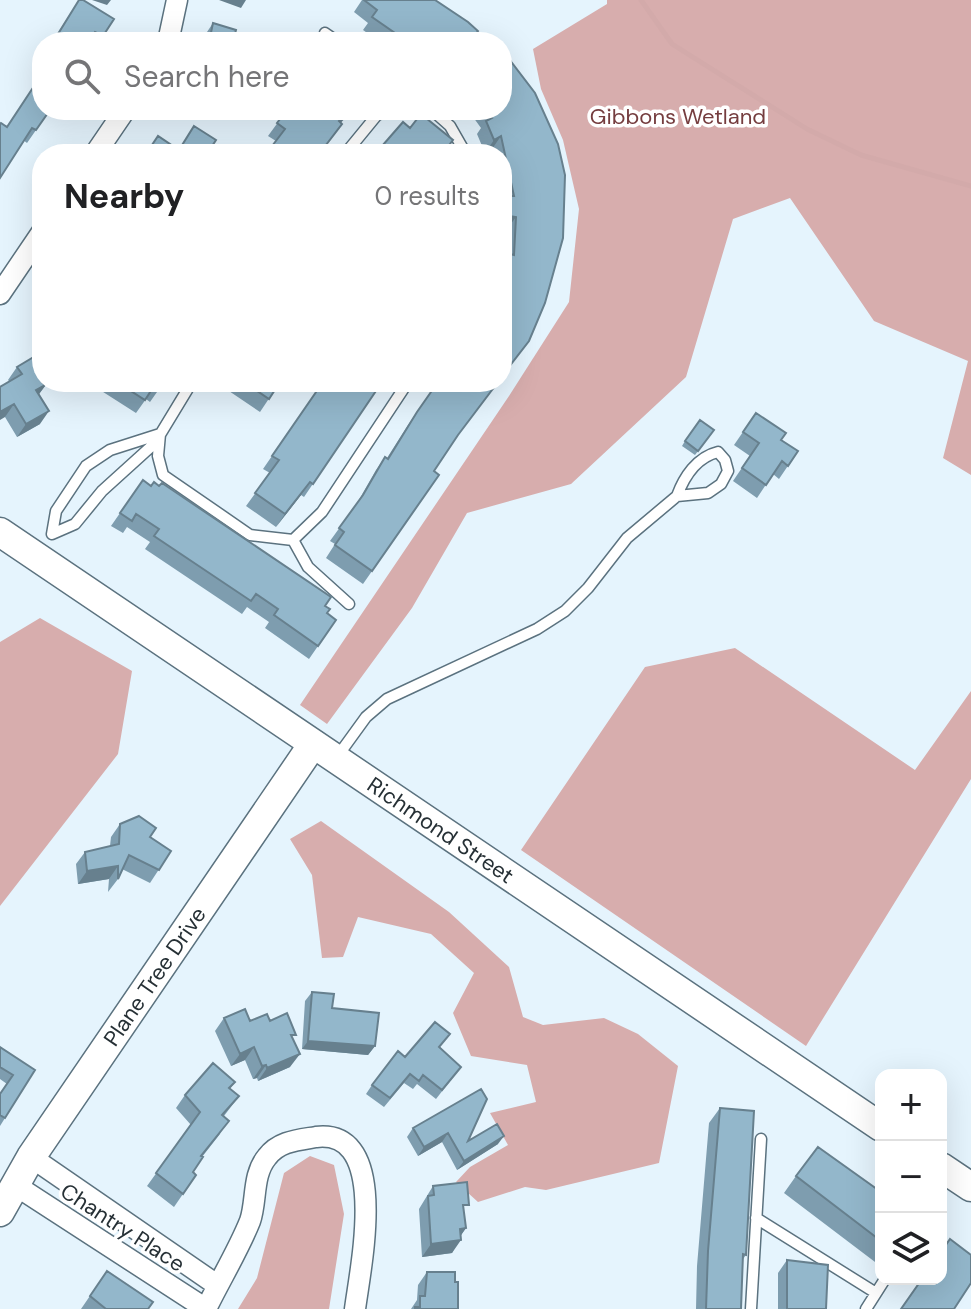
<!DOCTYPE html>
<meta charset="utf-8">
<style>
:root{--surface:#fff;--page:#f2f2f2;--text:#202124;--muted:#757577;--line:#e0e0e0}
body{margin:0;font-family:"DM Sans",sans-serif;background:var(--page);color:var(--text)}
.controls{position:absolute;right:24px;bottom:24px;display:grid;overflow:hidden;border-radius:16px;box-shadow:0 8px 32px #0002}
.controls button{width:72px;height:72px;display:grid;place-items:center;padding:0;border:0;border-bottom:2px solid var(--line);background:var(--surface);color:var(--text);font:40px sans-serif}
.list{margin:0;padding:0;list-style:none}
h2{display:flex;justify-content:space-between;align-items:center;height:104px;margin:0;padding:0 32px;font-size:34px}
h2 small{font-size:26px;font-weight:400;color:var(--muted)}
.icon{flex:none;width:44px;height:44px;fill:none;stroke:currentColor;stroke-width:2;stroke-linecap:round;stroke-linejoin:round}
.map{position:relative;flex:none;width:971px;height:1309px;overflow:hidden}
.search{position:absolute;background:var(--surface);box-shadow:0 8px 32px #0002;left:32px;top:32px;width:480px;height:88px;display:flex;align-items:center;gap:20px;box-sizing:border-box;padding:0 28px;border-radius:32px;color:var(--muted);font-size:30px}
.panel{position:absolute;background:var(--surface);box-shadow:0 8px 32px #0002;left:32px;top:144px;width:480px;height:248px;border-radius:32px}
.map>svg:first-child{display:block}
</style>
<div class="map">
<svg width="971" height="1309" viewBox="0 0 971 1309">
<rect width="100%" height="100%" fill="#e5f4fd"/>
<path fill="#d7adad" d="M607 0H971V475L943 458 968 361 874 321 790 198 733 219 686 377 571 484 467 513 412 608 327 724 300 705 509 396 569 302 579 209 563 140 541 89 533 49 607 4Z
M40 618 132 671 118 754 0 906V642Z
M735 648 915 770 971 691V779L806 1046 521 850 645 667Z
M321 821 449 912 509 967 523 1017 543 1025 604 1018 638 1034 678 1066 659 1163 546 1190 525 1187 478 1202 456 1182 470 1167 508 1145 490 1113 536 1102 527 1065 471 1056 453 1013 474 973 431 934 358 917 343 957 322 958 312 875 290 839Z
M310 1156 334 1165 344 1214 329 1309H238L257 1278 284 1173Z"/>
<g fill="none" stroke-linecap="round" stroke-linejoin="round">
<path stroke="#d3aaaa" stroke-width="5" d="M641 0 672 44 807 129 861 155 971 186"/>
<g stroke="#5b727f" stroke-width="13">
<path id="lane" d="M325 33 338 42
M432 110 450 126 466 154
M345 154 377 115 388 110
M160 434 158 456 163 475 250 535 293 540 322 512 408 382
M52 534 75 524 102 491 155 443 192 382
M52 534 56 511 86 466 110 450 160 434
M293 540 308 567 349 604
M337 757 366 717 387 699 537 629 565 611 588 588 627 538 677 496 708 493 721 484 728 471 725 460 718 452C697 457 684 477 677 496
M756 1218 876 1293
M751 1309 761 1139
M866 1309 885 1279"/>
</g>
<g stroke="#5b727f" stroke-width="23">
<path id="street" d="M168 42 177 0
M95 154 125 110
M0 294 42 232
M31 1157 217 1285
M15 1185 206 1309
M206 1309C220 1280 238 1251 250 1221 257 1201 252 1175 267 1157 279 1141 298 1140 316 1137 391 1128 360 1269 355 1309"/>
</g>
<g stroke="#5b727f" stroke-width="31">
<g id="secondary">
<path id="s1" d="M0 532 881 1127"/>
<path d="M941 1167 971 1187"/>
<path id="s2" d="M0 1212 31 1157 313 744"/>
</g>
</g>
<use href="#lane" stroke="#fff" stroke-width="10"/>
<use href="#street" stroke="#fff" stroke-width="20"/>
<use href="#secondary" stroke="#fff" stroke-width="28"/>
</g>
<path fill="#7e9daf" d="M79 0 114 19 99 42H52Z
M362 0H435L478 31 474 37 480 42H380L363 30 368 23 354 12Z
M213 23 233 42H205L207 32Z
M535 93 502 377V265L506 260 507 229H502V206L504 204 502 196V154H493L492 149 485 153 477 134 481 128 468 110H502Z
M50 110 27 143 6 127Z
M287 110 341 123 342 124 320 154H257L269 150 276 141 268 136Z
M17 367 45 386 39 394 40 424 17 437 5 417 9 381 8 380Z
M105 382H164L150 402 146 399 136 413 100 390Z
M231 382H280L260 412 226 389Z
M323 382H382L304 497 301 495 276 527 246 506 270 473 263 469Z
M438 382 453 443 434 471 439 475 363 584 326 558 335 544 330 541 356 505 376 470 385 457 387 458 408 425Z
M756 413 781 440 798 451 779 479 773 474 757 498 733 481 750 456 734 445Z
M714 430 695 455 682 446 685 441Z
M143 480 325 606 327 613 336 620 309 659 265 628 269 622 247 607 242 614 145 549 150 542 127 527 123 533 111 526Z
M120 824 150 837 171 851 150 883 122 869 118 879 108 892 109 879 78 884 76 864 85 852 110 846 111 837Z
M312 992 332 1008 375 1046 368 1055 302 1049 305 1001Z
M224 1018 250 1021H270L293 1039 290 1067 258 1081 257 1078 253 1079 245 1060 231 1066 215 1031Z
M0 1047 35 1070 0 1126V1094L7 1084 0 1079Z
M440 1047 461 1067 436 1099 417 1084 413 1089 404 1083 384 1107 366 1094 372 1085 405 1057Z
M235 1082 230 1089 239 1096 224 1116 220 1134 202 1157 193 1172 196 1175 174 1207 147 1186 191 1125 176 1108 185 1095Z
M481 1089 468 1141 498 1144 457 1170 442 1142 418 1156 407 1137 413 1128Z
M720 1108 746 1255 743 1259 741 1309H696L697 1266 709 1123Z
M796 1176 881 1192V1262L879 1265 784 1193Z
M433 1186 464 1212 466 1228 461 1235 452 1253 422 1257 419 1209Z
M787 1260 826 1309H778V1273Z
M107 1271 148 1309H81Z
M427 1272 455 1282 458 1309H411L417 1300 418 1285Z"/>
<path fill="#67808e" d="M92 0H111L107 5Z
M219 0H246L241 8Z
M350 110H353L330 134 339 121Z
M501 136 492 149 485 153 494 140Z
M509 216 516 217 507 229H502V226Z
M42 382H48L36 398 27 403Z
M14 404 5 417 0 420V412Z
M49 411 40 424 17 437 26 424Z
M310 482 301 495 276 527 285 514Z
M118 866 109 879 78 884 87 871Z
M308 1041 375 1046 368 1055 302 1049Z
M254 1047 245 1060 231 1066 240 1054Z
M300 1054 290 1067 258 1081 267 1068Z
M266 1065 257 1078 253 1079 262 1066Z
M448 1133 442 1142 418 1156 424 1147Z
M504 1136 498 1144 457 1170 464 1161Z
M466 1228 457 1241 461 1240 452 1253 422 1257 431 1244 460 1229Z"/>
<path fill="#93b7cb" stroke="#67808e" stroke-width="2" d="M79 0H83L114 19 103 36 95 32 88 42H64L66 39 58 34Z
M364 0H435L468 22 478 31 474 36 480 42H408L372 17 377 10Z
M213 23 236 30 233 42H209Z
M506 55 535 93 558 144 565 175 563 238 545 303 529 341 502 376V282L510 254 514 255 516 217 509 216V196H514L501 136 494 140 486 121 492 118 486 110H502V58Z
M42 74V110H50L36 130 32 128 0 178V124L1 123 7 127Z
M287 110H350L339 121 342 124 319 154H257L263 146 269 150 285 129 277 123Z
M421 114 453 140 442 154H375L403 122 410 128Z
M194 126 216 140 207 154H146L158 136 179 150Z
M42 352V382L45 385 36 390 49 411 26 424 14 404 0 412V387L22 374 17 367Z
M117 382H164L159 389 154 386 145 400Z
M244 382H280L269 399Z
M323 382H382L313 484 310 482 285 514 255 493 279 460 272 456Z
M438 382H498L458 435 434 471 439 475 372 571 335 545 344 532 339 528 363 495 385 457 388 459 417 412Z
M756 413 786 433 781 440 798 451 788 466 782 461 766 485 742 468 759 443 743 432Z
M700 420 714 430 698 451 685 441Z
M143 480 151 486 154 482 159 486 162 483 331 597 325 606 330 609 327 613 336 620 318 646 274 615 278 609 256 594 251 601 154 536 159 529 136 514 132 521 120 513Z
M139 816 156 828 150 837 171 851 159 870 129 855 118 879V866L87 871 85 852 119 844 120 824Z
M312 992 334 994 332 1008 379 1013 375 1046 308 1041Z
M245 1009 250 1021 267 1014 270 1021 287 1013 296 1035H291L300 1054 267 1068 266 1065 262 1066 254 1047 240 1054 224 1018Z
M435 1022 450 1034 439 1047 461 1067 442 1090 423 1075 419 1081 410 1074 390 1098 372 1085 398 1051 405 1057Z
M0 1047 35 1070 5 1118 0 1115V1094L13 1075 0 1067Z
M213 1063 235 1082 229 1088 239 1096 222 1115 229 1121 201 1156 203 1157 193 1172 196 1175 183 1194 156 1173 200 1112 185 1095Z
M481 1089 487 1099 468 1141 497 1124 504 1136 464 1161 448 1133 424 1147 413 1128Z
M720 1108 754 1111 746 1255 743 1254 741 1309H706L708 1251Z
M818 1147 881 1192V1241L796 1176Z
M467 1182 469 1205H463L466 1228 460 1229 461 1240 431 1244 428 1196 434 1195 433 1186Z
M950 1239 971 1255V1283L954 1309H901L922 1279H941V1252Z
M787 1260 828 1265 826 1309H787Z
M107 1271 153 1302 148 1309H106L90 1296Z
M427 1272H455V1282H458V1309H415V1307H420V1296H425Z"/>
<g text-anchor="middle" stroke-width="7" stroke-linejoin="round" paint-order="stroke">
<g font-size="22" fill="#753d3f" stroke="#fff">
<text x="678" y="124">Gibbons Wetland</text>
</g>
<g font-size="22" fill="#263035" stroke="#fff">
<text dy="8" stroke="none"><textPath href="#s1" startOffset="532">Richmond Street</textPath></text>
<text dy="8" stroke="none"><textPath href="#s2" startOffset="282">Plane Tree Drive</textPath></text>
<text transform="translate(123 1227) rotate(33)" y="8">Chantry Place</text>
</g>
</g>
</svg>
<div class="controls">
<button>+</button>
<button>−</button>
<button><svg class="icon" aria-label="layers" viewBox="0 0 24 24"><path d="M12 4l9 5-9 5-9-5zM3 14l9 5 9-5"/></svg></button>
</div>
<div class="search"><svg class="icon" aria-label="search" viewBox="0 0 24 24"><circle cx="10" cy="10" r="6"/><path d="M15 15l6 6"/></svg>Search here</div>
<section class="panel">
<h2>Nearby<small>0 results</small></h2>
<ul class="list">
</ul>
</section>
</div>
